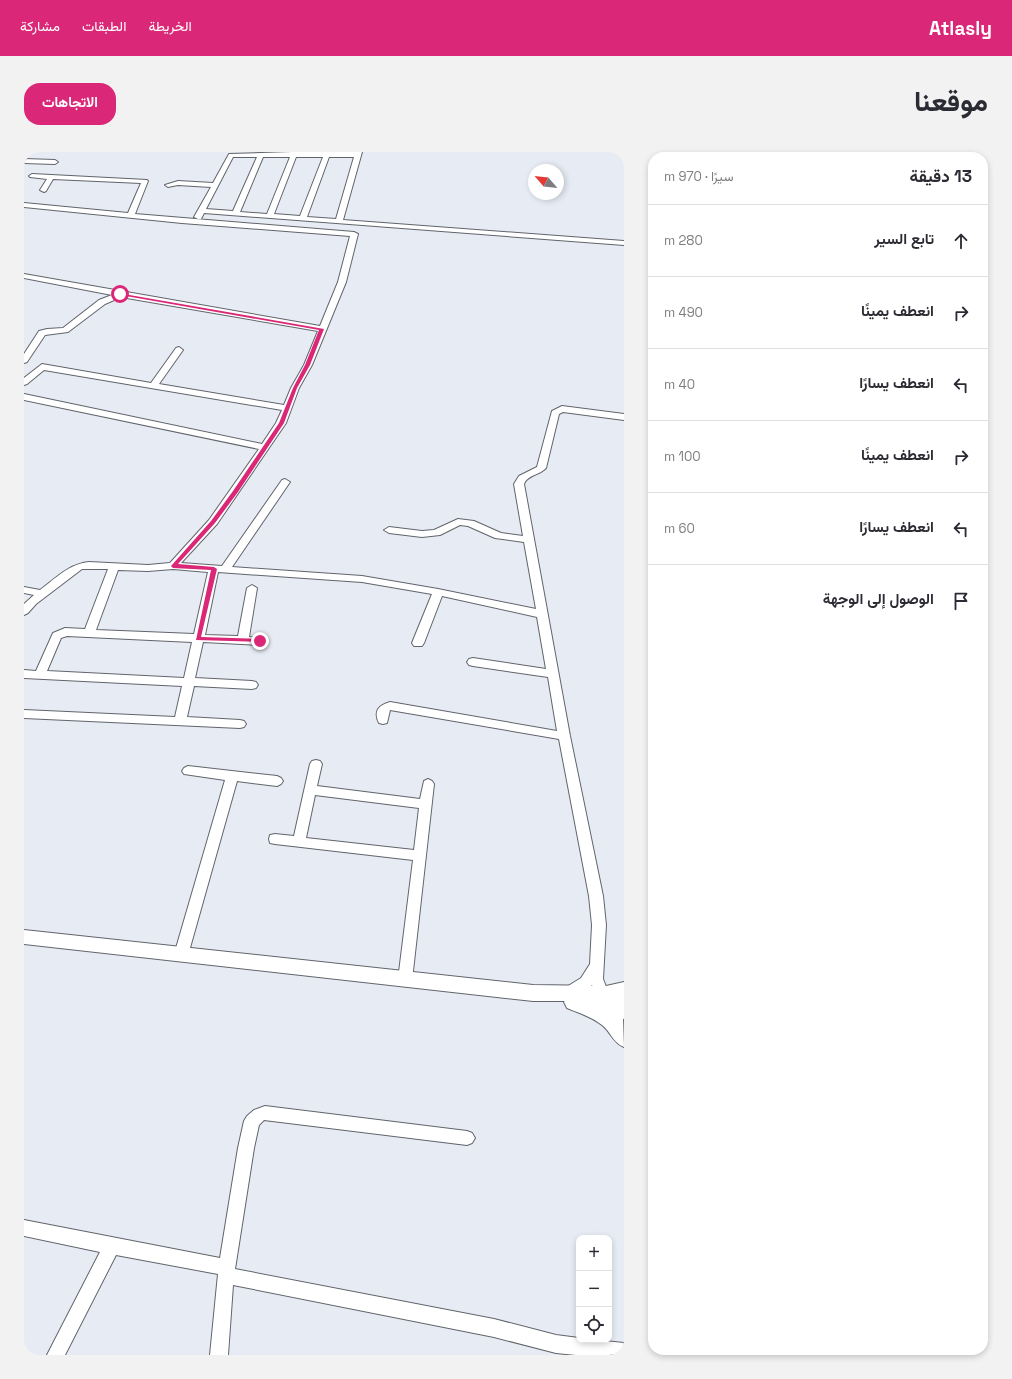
<!DOCTYPE html>
<html lang="ar">
<meta charset="utf-8">
<style>
:root{--surface:#fff;--page:#f2f2f3;--text:#2b2b33;--muted:#7c7c81;--line:#e1e1e2;--accent:#db2777}
body{margin:0;font-family:"Space Grotesk",Vazirmatn,sans-serif;background:var(--page);color:var(--text);direction:rtl}
.controls{position:absolute;right:12px;bottom:12px;display:grid;overflow:hidden;border-radius:8px;box-shadow:0 2px 6px #0003}
.controls button{width:36px;height:36px;display:grid;place-items:center;padding:0;border:0;border-bottom:1px solid var(--line);background:var(--surface);color:var(--text);font:20px sans-serif}
.compass{position:absolute;left:504px;top:12px;width:36px;height:36px;border-radius:50%;background:var(--surface);box-shadow:0 2px 6px #0003;rotate:298deg}
.stop{position:absolute;width:12px;height:12px;margin:-9px;border:3px solid #db2777;border-radius:50%;background:#fff}
.stop.end{background:#db2777;border-color:#fff;box-shadow:0 1px 4px #0008}
.list{margin:0;padding:0;list-style:none}
h2{display:flex;justify-content:space-between;align-items:center;height:52px;margin:0;padding:0 16px;font-size:17px}
h2 small{font-size:13px;font-weight:400;color:var(--muted)}
.list li{display:grid;grid-template-columns:26px 1fr auto;gap:12px;align-items:center;box-sizing:border-box;height:72px;padding:0 16px;border-top:1px solid var(--line)}
.list b{display:block;font-size:15px;white-space:nowrap}
.list em{font-size:13px;font-style:normal;color:var(--muted)}
.icon{flex:none;width:22px;height:22px;fill:none;stroke:currentColor;stroke-width:2;stroke-linecap:round;stroke-linejoin:round}
.map{position:relative;flex:none;width:600px;height:1203px;overflow:hidden;direction:ltr;border-radius:16px}
header{display:flex;align-items:center;gap:24px;box-sizing:border-box;height:56px;padding:0 20px;background:var(--accent);color:#fff}
header strong{font-size:19px}
nav{display:flex;gap:22px;margin-inline-start:auto;font-size:14px}
.intro{display:flex;align-items:center;justify-content:space-between;box-sizing:border-box;height:96px;padding:0 24px}
h1{margin:0;font-size:28px}
.button{padding:10px 18px;border-radius:16px;background:var(--accent);color:#fff;font-size:14px;font-weight:700}
main{display:flex;gap:24px;padding:0 24px}
aside{flex:1;background:var(--surface);border-radius:16px;box-shadow:0 2px 6px #0003}
.map>svg:first-child{display:block}
</style>
<header>
<strong>Atlasly</strong>
<nav><a>الخريطة</a><a>الطبقات</a><a>مشاركة</a></nav>
</header>
<div class="intro"><h1>موقعنا</h1><a class="button">الاتجاهات</a></div>
<main>
<aside>
<h2>13 دقيقة<small>سيرًا · 970 m</small></h2>
<ul class="list">
<li><svg class="icon" aria-label="ahead" viewBox="0 0 24 24"><path d="M12 20V5M6 11l6-6 6 6"/></svg><div><b>تابع السير</b></div><em>280 m</em></li>
<li><svg class="icon" aria-label="right" viewBox="0 0 24 24"><path d="M7 20v-9h11M14 6l5 5-5 5"/></svg><div><b>انعطف يمينًا</b></div><em>490 m</em></li>
<li><svg class="icon" aria-label="left" viewBox="0 0 24 24"><path d="M17 20v-9H6M10 6l-5 5 5 5"/></svg><div><b>انعطف يسارًا</b></div><em>40 m</em></li>
<li><svg class="icon" aria-label="right" viewBox="0 0 24 24"><path d="M7 20v-9h11M14 6l5 5-5 5"/></svg><div><b>انعطف يمينًا</b></div><em>100 m</em></li>
<li><svg class="icon" aria-label="left" viewBox="0 0 24 24"><path d="M17 20v-9H6M10 6l-5 5 5 5"/></svg><div><b>انعطف يسارًا</b></div><em>60 m</em></li>
<li><svg class="icon" aria-label="arrive" viewBox="0 0 24 24"><path d="M6 21V4h12l-3 4 3 4H6"/></svg><div><b>الوصول إلى الوجهة</b></div></li>
</ul>
</aside>
<div class="map">
<svg width="600" height="1203" viewBox="0 0 600 1203">
<rect width="100%" height="100%" fill="#e7ecf4"/>
<g fill="none" stroke-linecap="round" stroke-linejoin="round">
<g stroke="#61646b" stroke-width="2">
<path id="minor" d="M268 0H338L319 68 600 89V93L180 61 177 67H174L170 65 187 35 154 33 144 35 141 33 154 29 189 31 205 2ZM209 5H233L209 59 182 57ZM239 5H266L243 62 216 60ZM272 5H299L276 64 250 62ZM305 5H330L312 67 283 65Z
M0 7 31 8 34 10 31 12 0 11Z
M8 22 123 28 124 29 111 62 330 80 334 82 322 130 288 213 275 236 262 271 193 372 157 411 198 414 258 328 261 327 266 330 208 415 338 424 414 437 512 457 500 390 471 386 444 374 436 373 416 383 398 385 365 381 360 378 365 375 398 379 410 378 434 367 450 369 477 381 499 384 490 332 495 324 513 315 528 259 538 254 600 262V268L539 260 535 262 522 316C516 323 503 323 500 332L546 584 579 744 582 773 579 827 585 842 583 846 578 848 573 846 568 833 560 840 546 846 541 844 539 840 541 836 557 826 566 812 568 773 565 744 535 587 366 558 363 571 359 572 355 571C349 559 355 553 366 550L533 579 524 525 449 514 445 513 443 510 445 507 449 506 522 517 513 465 418 444 400 491 398 494H390L388 491 408 442 338 430 194 420 181 483 214 484 223 436 228 433 233 436 225 485 240 486 242 489 240 492 236 493 179 490 171 526 228 529 232 530 234 533 232 536 228 537 170 534 163 565 216 568 220 569 222 572 220 575 216 576 0 566V558L151 565 158 534 0 526V518L12 519 29 481 41 476 61 477 84 417H58L12 452 4 461 0 463V452L10 443 0 441V435L16 438C32 426 45 412 65 410L124 413 146 411 185 368 235 297 0 248V242L238 292 252 271 258 258 20 218 3 232 0 233V226L18 212 127 231 152 196 155 195 159 198 135 232 260 253 267 236 280 213 294 179 97 145 81 152 44 180 21 183 3 210 0 211V202L15 179 23 177 39 176 75 148 88 143 0 126V122L296 174 314 130 326 84 158 71 0 55V51L104 61 117 31 29 27 22 39 20 40 16 38 23 27 6 25 5 24ZM149 417 184 420 170 482 72 478 94 418 124 419ZM43 484 168 490 160 526 23 519 37 486Z
M292 608 296 609 298 612 293 634 396 647 400 629 404 627 408 629 410 632 388 828 386 832 381 834 376 832 374 828 389 708 251 692 246 691 245 687 246 683 251 682 270 684 286 612 288 609ZM291 643 395 656 390 698 282 686Z
M164 614 253 624 257 626 259 629 257 632 253 634 213 629 164 803 162 807 157 809 152 807 150 803 201 628 160 622 158 619 160 616Z
M241 954 443 979 448 981 451 986 448 991 443 993 240 968 235 973 230 996 211 1117 470 1167 532 1183 555 1186V1188H571L600 1191V1203H552L532 1201 470 1185 209 1133 204 1203H186L194 1122 92 1103 41 1203H23L76 1100 0 1084V1068L196 1106 214 996 220 969 223 964 230 958Z"/>
</g>
<g stroke="#61646b" stroke-width="2">
<path id="major" d="M0 778 509 833 580 834 600 839V867L561 858 558 853 560 849H509L0 792Z"/>
</g>
<g stroke="#61646b" stroke-width="2">
<path id="highway" d="M600 830V848L580 851 573 848 570 842 573 836Z
M550 841 580 852 599 866 600 895C589 891 587 880 578 873 568 865 555 861 543 856L540 850 543 844Z"/>
</g>
<use href="#minor" fill="#fff" fill-rule="evenodd"/>
<use href="#major" fill="#fff" fill-rule="evenodd"/>
<use href="#highway" fill="#fff" fill-rule="evenodd"/>
</g>
<path fill="#db2777" d="M94 141 300 177 286 213 273 236 260 271 214 340 191 371 154 412 190 415 193 417 177 485 236 487H238V490L172 488 187 418 149 416 147 414 187 369 209 339 255 271 269 236 281 213 295 178 96 143Z"/>
</svg>
<div class="controls">
<button>+</button>
<button>−</button>
<button><svg class="icon" aria-label="locate" viewBox="0 0 24 24"><circle cx="12" cy="12" r="6"/><path d="M12 2v4M12 18v4M2 12h4M18 12h4"/></svg></button>
</div>
<svg class="compass" viewBox="-18 -18 36 36"><path d="M0-13l5 13h-10z" fill="#e53935"/><path d="M0 13l5-13h-10z" fill="#7c7c81"/></svg>
<div class="stop" style="left:96px;top:142px"></div>
<div class="stop end" style="left:236px;top:489px"></div>
</div>
</main>
